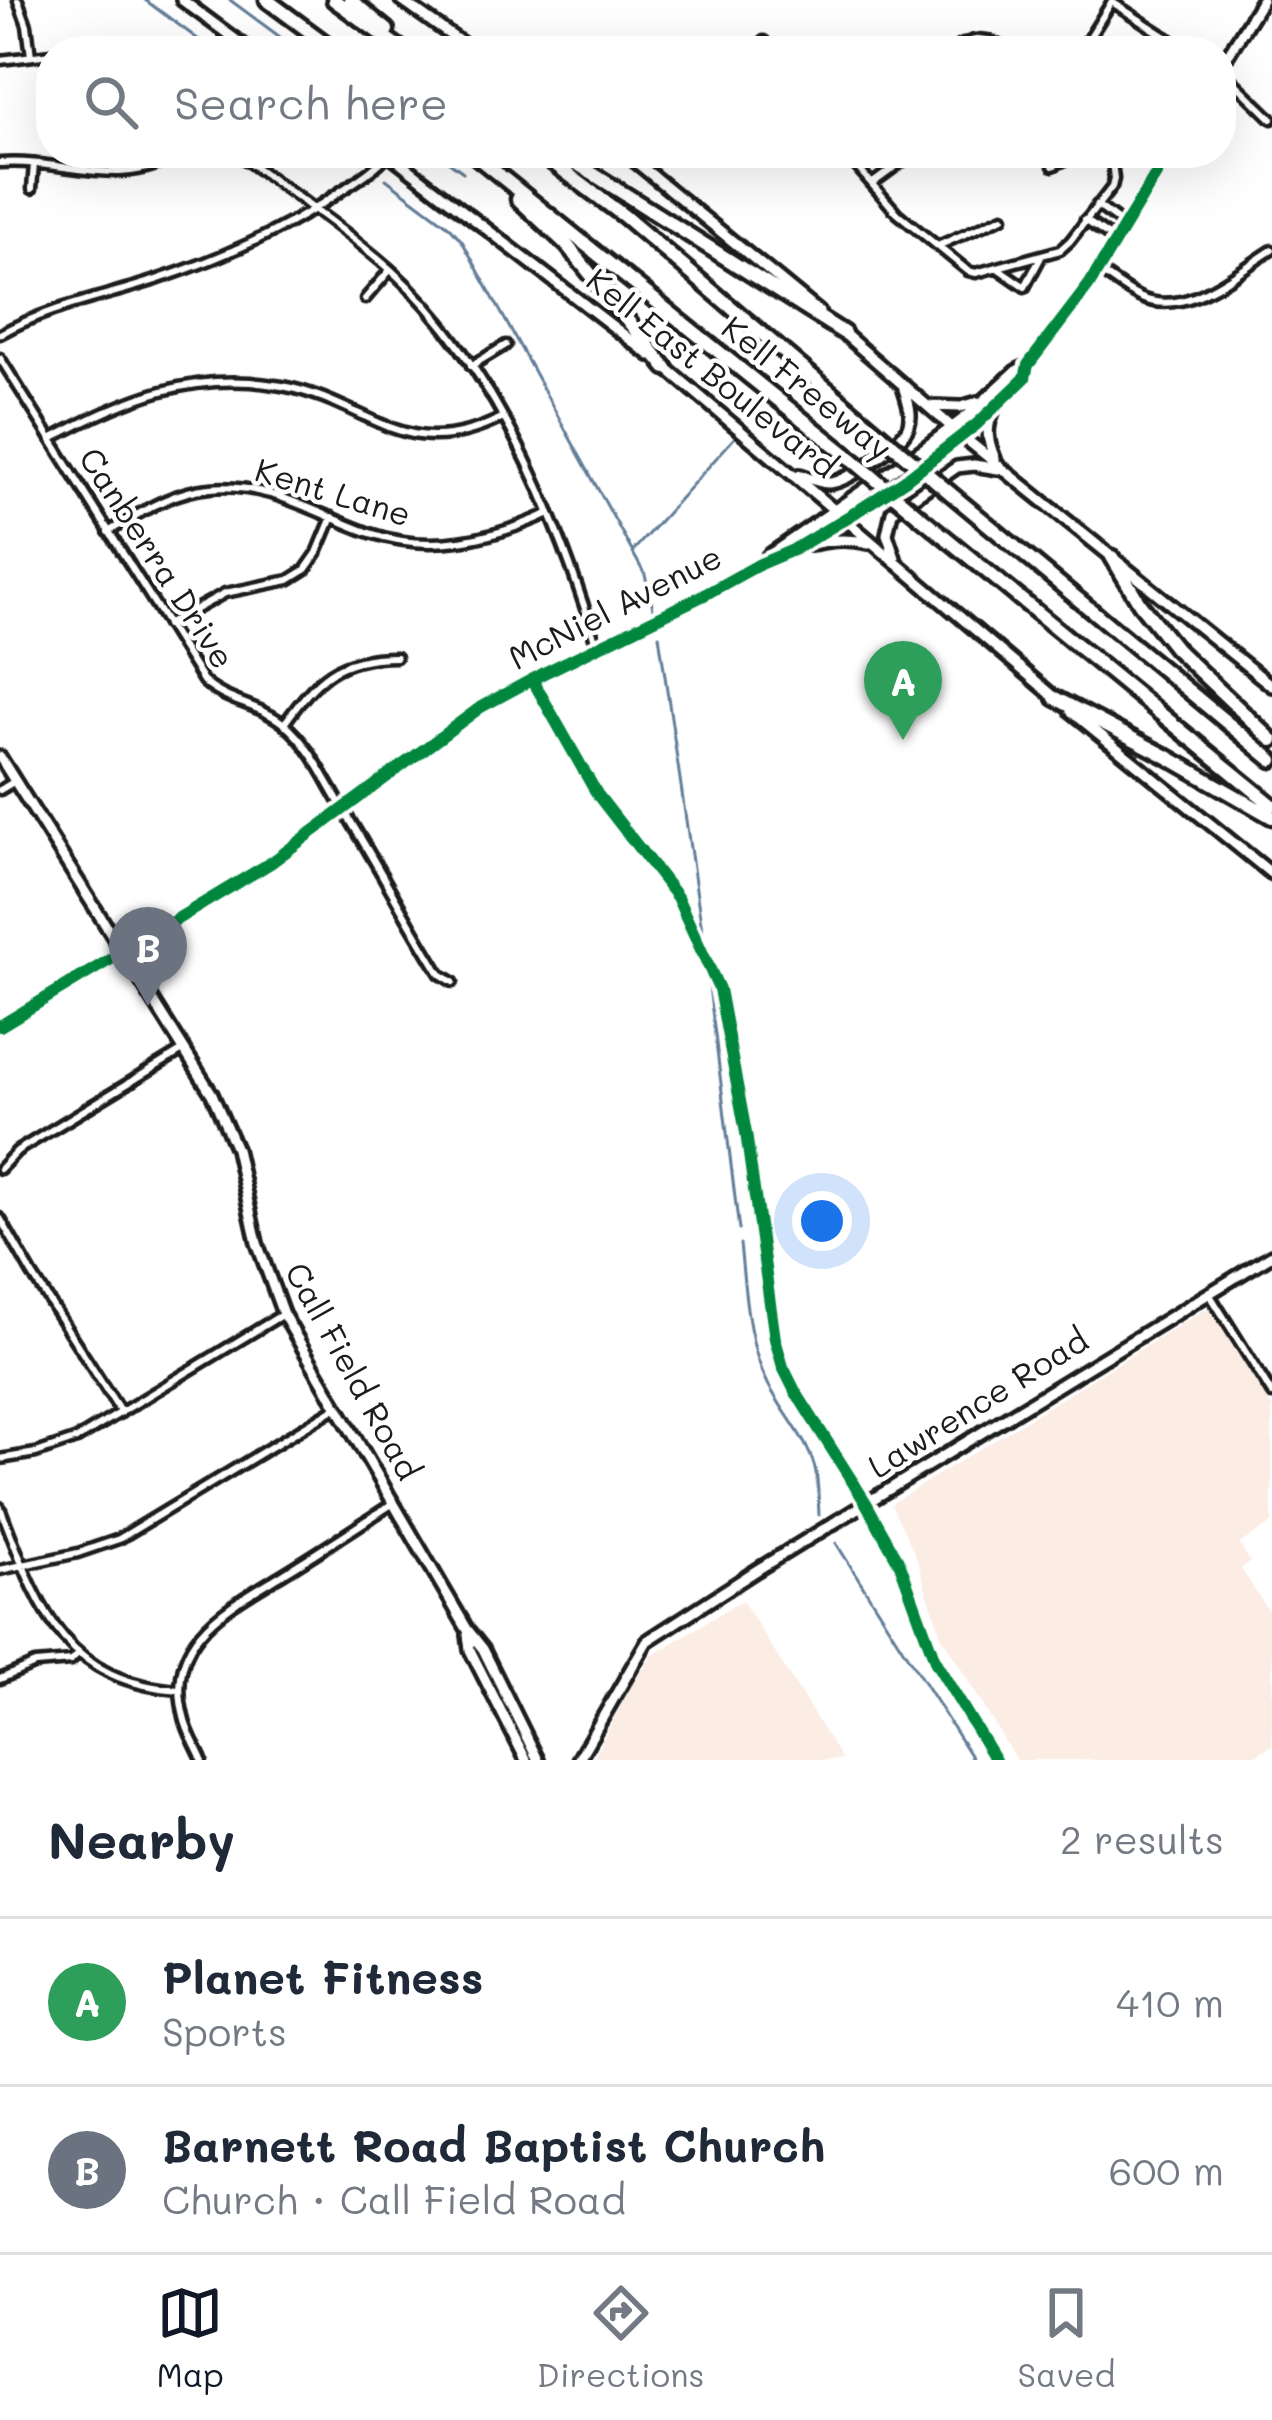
<!DOCTYPE html>
<meta charset="utf-8">
<style>
:root{--surface:#fff;--page:#f2f2f3;--text:#1f2937;--muted:#747a83;--line:#e0e1e3;--accent:#111827}
body{margin:0;font-family:Mali,sans-serif;background:var(--page);color:var(--text)}
.you{position:absolute;left:822px;top:1221px;width:42px;height:42px;margin:-30px;border:9px solid #fff;border-radius:50%;background:#1a73e8;box-shadow:0 0 0 18px #1a73e833}
.badge{display:grid;place-items:center;width:78px;height:78px;border-radius:50%;background:var(--accent);color:#fff;font-size:39px;font-weight:700}
.pin{position:absolute;translate:-50% -99px;filter:drop-shadow(0 3px 6px #0008)}
.pin::after{content:'';position:absolute;top:63px;width:42px;height:36px;background:inherit;clip-path:polygon(0 0,100% 0,50% 100%)}
.list{margin:0;padding:0;list-style:none}
h2{display:flex;justify-content:space-between;align-items:center;height:156px;margin:0;padding:0 48px;font-size:51px}
h2 small{font-size:39px;font-weight:400;color:var(--muted)}
.list li{display:grid;grid-template-columns:78px 1fr auto;gap:36px;align-items:center;box-sizing:border-box;height:168px;padding:0 48px;border-top:3px solid var(--line)}
.list b{display:block;font-size:45px;white-space:nowrap}
.list p{margin:0;font-size:39px;white-space:nowrap;color:var(--muted)}
.list em{font-size:39px;font-style:normal;color:var(--muted)}
.icon{flex:none;width:66px;height:66px;fill:none;stroke:currentColor;stroke-width:2;stroke-linecap:round;stroke-linejoin:round}
.map{position:relative;flex:none;width:1272px;height:1760px;overflow:hidden}
.search{position:absolute;background:var(--surface);box-shadow:0 12px 48px #0002;left:36px;right:36px;top:36px;height:132px;display:flex;align-items:center;gap:30px;box-sizing:border-box;padding:0 42px;border-radius:48px;color:var(--muted);font-size:45px}
.sheet{height:492px;background:var(--surface)}
nav{display:flex;justify-content:space-around;align-items:center;box-sizing:border-box;height:168px;border-top:3px solid var(--line);background:var(--surface);font-size:33px;color:var(--muted)}
nav a{display:grid;justify-items:center;gap:6px}
nav .on{color:var(--accent)}
.map>svg:first-child{display:block}
</style>
<div class="map">
<svg width="1272" height="1760" viewBox="0 0 1272 1760">
<rect width="100%" height="100%" fill="#fff"/>
<filter id="ink" filterUnits="userSpaceOnUse"><feTurbulence type="fractalNoise" baseFrequency=".00833" numOctaves="2"/><feDisplacementMap in="SourceGraphic" scale="24" xChannelSelector="R" yChannelSelector="G"/><feConvolveMatrix kernelMatrix="1 2 1 2 8 2 1 2 1" color-interpolation-filters="sRGB"/></filter>
<g filter="url(#ink)">
<path fill="#fbece4" d="M1209 1307 1272 1407V1523L1239 1544 1250 1562 1241 1569 1272 1617V1745L1248 1760H1016L942 1637 915 1554 891 1504Z
M742 1600 842 1760H592L631 1687 652 1656Z"/>
<g fill="none" stroke-linecap="round" stroke-linejoin="round">
<path stroke="#647e99" stroke-width="3" d="M145 0 214 51
M230 0 299 51
M352 153 362 161
M437 153 463 172
M386 179 450 227 462 241 645 575 653 608
M633 551 736 436
M659 635 703 937
M708 978 739 1230
M740 1244C745 1290 747 1343 768 1384 783 1413 806 1437 815 1468 819 1483 818 1500 819 1515
M836 1543 973 1760"/>
<g stroke="#1c1c1c" stroke-width="15">
<path id="street" d="M18 0 27 25 31 56
M1112 2 1188 51
M764 41 767 51
M951 51C972 37 987 34 1007 51
M1081 51 1111 3
M0 60 51 54
M1221 73 1234 82 1272 119
M236 153C288 191 342 227 391 270 494 363 558 517 597 647
M845 153 897 213 968 271 976 273 1060 250 1070 241 1112 187 1114 179 1111 153
M0 163C65 158 120 192 181 153
M1053 166 1079 153
M873 183 914 153
M32 189 34 164
M1097 205 1125 226
M1085 220 1116 241
M940 245 1003 217
M999 269 1025 287 1041 257
M1098 270C1111 279 1125 290 1139 297 1185 319 1235 273 1272 250
M365 299 390 270
M0 334C49 307 104 297 156 280 219 259 284 231 338 193 356 181 375 170 389 153
M0 358 203 681C226 703 260 704 284 724 310 745 325 779 342 807 376 862 406 919 440 974L453 982
M471 366 506 345
M51 439C126 398 194 370 282 386 372 403 403 467 502 418
M108 532C140 513 172 491 210 488 269 482 316 514 370 533 431 554 493 539 550 513
M167 625 225 593 289 580 305 570 317 553 332 517
M284 724C317 678 337 657 396 657
M0 790 15 781
M0 1169 17 1151 183 1050
M0 1218 32 1274 121 1413
M1210 1295 1272 1394
M0 1459 36 1453 77 1439 283 1314
M0 1507C38 1605 60 1682 180 1690
M0 1570 78 1553 119 1539 337 1407
M0 1679 35 1664 71 1661 78 1654
M202 1760C196 1746 187 1732 184 1717 164 1639 225 1609 281 1575 319 1552 355 1528 392 1504"/>
</g>
<g stroke="#1c1c1c" stroke-width="18">
<path id="secondary" d="M182 0 251 51
M401 0 473 51
M1221 66 1262 0
M388 153 650 355
M625 153 819 312
M841 331 962 436 1272 686
M663 365 1058 700
M930 406 961 407 978 402
M993 412C985 430 988 442 995 459
M800 475C809 478 819 483 829 483 847 483 901 444 908 427 913 415 908 401 904 389
M809 545C830 539 848 538 869 543
M768 556 923 449 967 416 1016 371 1028 365
M895 558 887 534 892 512 957 467 974 465 998 469
M532 679 597 794 677 897 719 989 746 1133 775 1339 783 1367 795 1391 866 1503 900 1564 936 1663 995 1760
M1071 711 1272 874
M0 757 212 1094 236 1149 257 1243 283 1314 467 1629 483 1649 538 1760
M0 1026 272 862 481 707 546 672 704 595 760 564 793 550 856 512 905 480 977 424 1025 378 1028 365 1089 285 1169 153
M468 1635 470 1650 526 1760
M578 1760 647 1641 757 1570 1272 1255"/>
</g>
<g stroke="#1c1c1c" stroke-width="21">
<path id="highway" d="M267 0 336 51
M334 0 404 51
M350 0 387 30
M472 153 848 456
M540 153 624 216 880 434
M560 153 844 333
M518 199 567 245 666 368
M950 493 1272 760
M918 515 1272 805
M1112 557 1140 604 1176 649 1272 740
M1055 698 1164 755 1272 817"/>
</g>
<use href="#street" stroke="#fff" stroke-width="6"/>
<use href="#secondary" stroke="#fff" stroke-width="9"/>
<use href="#highway" stroke="#fff" stroke-width="12"/>
<g stroke="#1c1c1c" stroke-width="21" stroke-linecap="butt">
<path id="highway-bridge" d="M880 434 950 493
M848 456 918 515"/>
</g>
<use href="#highway-bridge" stroke="#fff" stroke-width="12"/>
<g stroke="#fff" stroke-width="20">
<path id="cycleway" d="M532 679 597 794 677 897 719 989 746 1133 775 1339 783 1367 795 1391 866 1503 900 1564 936 1663 995 1760
M0 1026 272 862 481 707 546 672 704 595 760 564 793 550 856 512 905 480 977 424 1025 378 1028 365 1089 285 1169 153"/>
</g>
<use href="#cycleway" stroke="#00873e" stroke-width="12"/>
</g>
</g>
<g text-anchor="middle" stroke-width="9" stroke-linejoin="round" paint-order="stroke">
<g font-size="33" fill="#1c1c1c" stroke="#fff">
<text transform="translate(712 373) rotate(39)" y="12">Kell East Boulevard</text>
<text transform="translate(807 388) rotate(39)" y="12">Kell Freeway</text>
<text transform="translate(333 492) rotate(17)" y="12">Kent Lane</text>
<text transform="translate(157 558) rotate(57)" y="12">Canberra Drive</text>
<text transform="translate(615 607) rotate(-27)" y="12">McNiel Avenue</text>
<text transform="translate(353 1371) rotate(61)" y="12">Call Field Road</text>
<text transform="translate(978 1403) rotate(-32)" y="12">Lawrence Road</text>
</g>
</g>
</svg>
<div class="you"></div>
<div class="pin badge" style="left:903px;top:740px;background:#2e9e5b">A</div>
<div class="pin badge" style="left:148px;top:1006px;background:#6b7280">B</div>
<div class="search"><svg class="icon" aria-label="search" viewBox="0 0 24 24"><circle cx="10" cy="10" r="6"/><path d="M15 15l6 6"/></svg>Search here</div>
</div>
<section class="sheet">
<h2>Nearby<small>2 results</small></h2>
<ul class="list">
<li><span class="badge" style="background:#2e9e5b">A</span><div><b>Planet Fitness</b><p>Sports</p></div><em>410 m</em></li>
<li><span class="badge" style="background:#6b7280">B</span><div><b>Barnett Road Baptist Church</b><p>Church · Call Field Road</p></div><em>600 m</em></li>
</ul>
</section>
<nav>
<a class="on"><svg class="icon" aria-label="map" viewBox="0 0 24 24"><path d="M3 6l6-2 6 2 6-2v14l-6 2-6-2-6 2zM9 4v14M15 6v14"/></svg>Map</a>
<a><svg class="icon" aria-label="directions" viewBox="0 0 24 24"><path d="M12 3l9 9-9 9-9-9zM9 14v-3h6M13 9l2 2-2 2"/></svg>Directions</a>
<a><svg class="icon" aria-label="saved" viewBox="0 0 24 24"><path d="M7 4h10v16l-5-4-5 4z"/></svg>Saved</a>
</nav>
